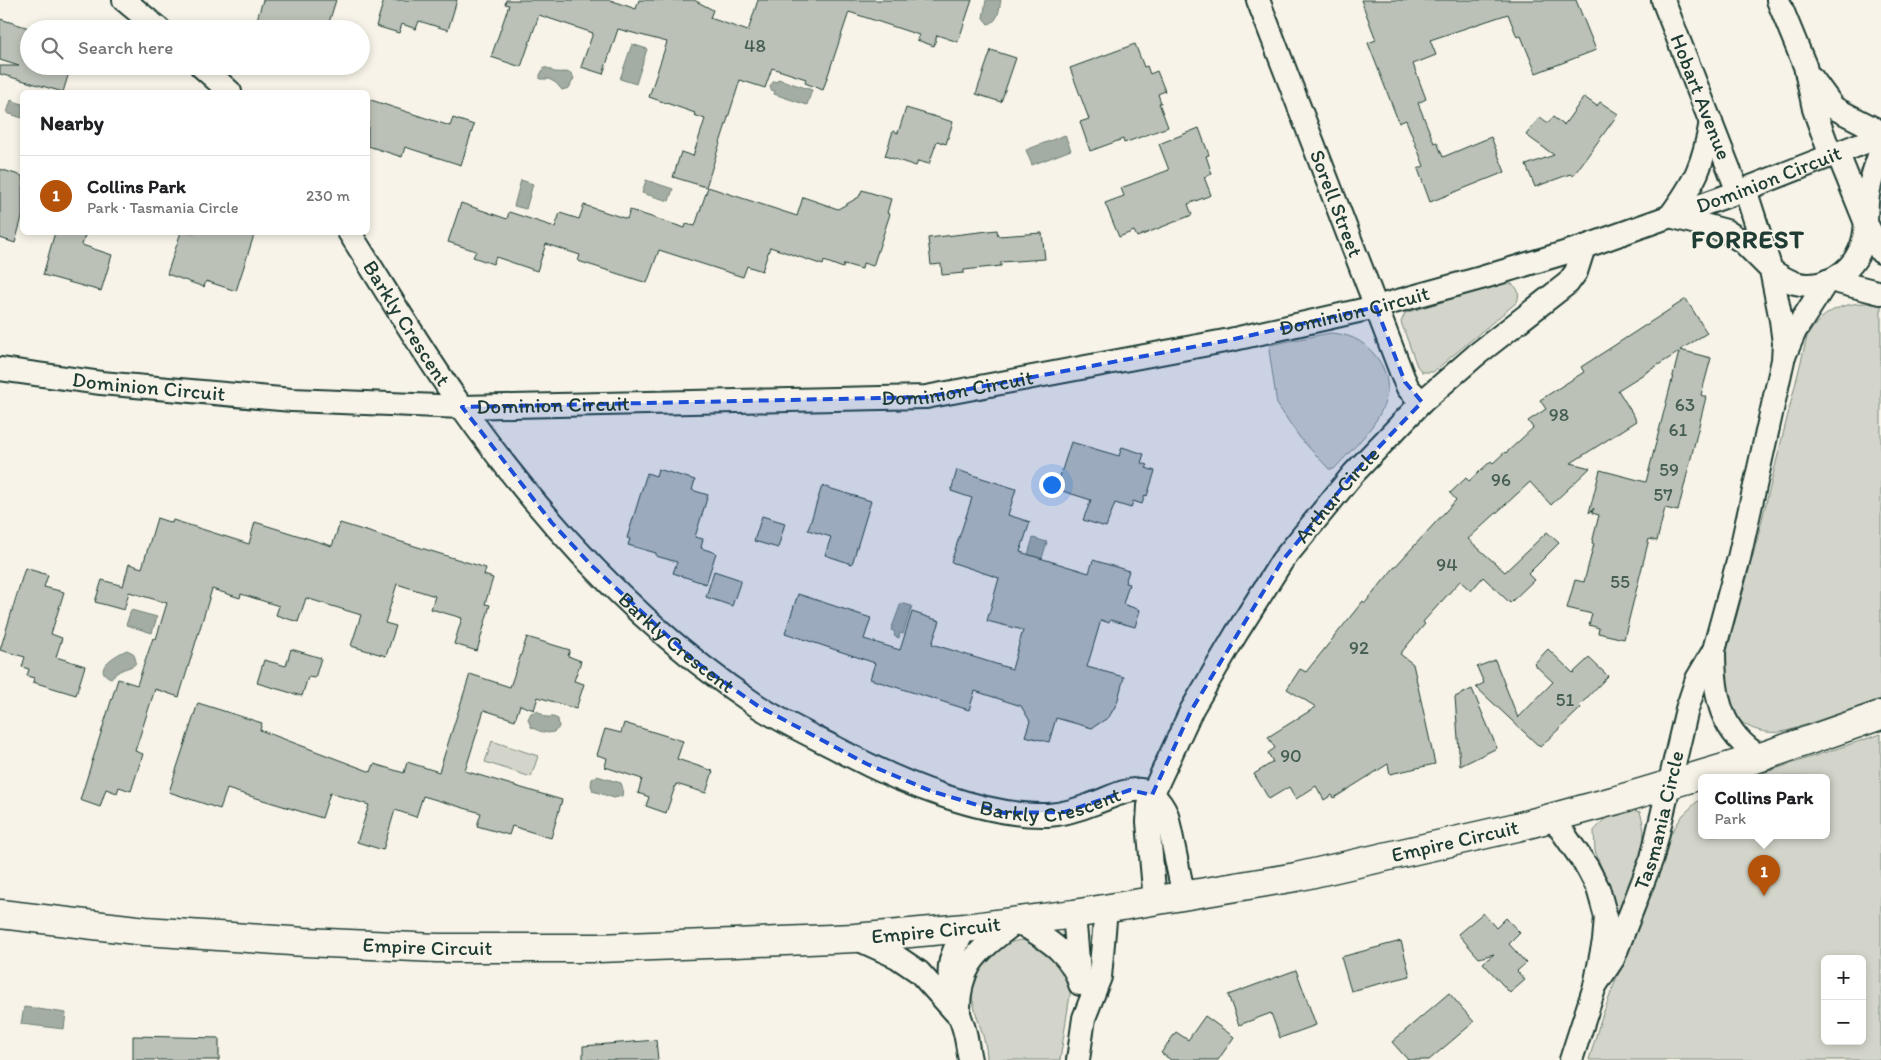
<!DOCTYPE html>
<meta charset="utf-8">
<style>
:root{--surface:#fff;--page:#f6f6f6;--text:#202124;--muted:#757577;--line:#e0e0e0;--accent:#b45309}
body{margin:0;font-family:Itim,sans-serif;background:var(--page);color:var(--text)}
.controls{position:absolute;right:15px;bottom:15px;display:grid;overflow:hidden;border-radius:8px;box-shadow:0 2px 8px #0003}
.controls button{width:45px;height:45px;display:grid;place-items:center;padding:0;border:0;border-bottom:1px solid var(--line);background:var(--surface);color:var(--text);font:25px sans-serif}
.you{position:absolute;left:1051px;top:484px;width:18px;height:18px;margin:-12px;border:4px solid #fff;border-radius:50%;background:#1a73e8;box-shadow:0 0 0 8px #1a73e833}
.badge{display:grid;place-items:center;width:32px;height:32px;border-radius:50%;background:var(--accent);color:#fff;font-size:16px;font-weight:700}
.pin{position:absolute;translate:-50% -41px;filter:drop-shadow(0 1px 2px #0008)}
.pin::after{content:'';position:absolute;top:26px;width:18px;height:15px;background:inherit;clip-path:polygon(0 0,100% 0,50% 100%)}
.popup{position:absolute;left:1698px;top:774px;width:132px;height:65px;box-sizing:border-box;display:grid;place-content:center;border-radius:8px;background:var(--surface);filter:drop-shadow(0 1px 4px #0005);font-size:16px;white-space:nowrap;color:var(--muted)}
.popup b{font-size:19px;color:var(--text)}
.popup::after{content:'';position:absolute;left:50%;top:100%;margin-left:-10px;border:10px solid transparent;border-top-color:var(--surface)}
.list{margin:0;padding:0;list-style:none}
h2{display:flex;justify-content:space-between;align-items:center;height:65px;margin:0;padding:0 20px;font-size:21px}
h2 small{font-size:16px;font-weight:400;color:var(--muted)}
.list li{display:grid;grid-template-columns:32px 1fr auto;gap:15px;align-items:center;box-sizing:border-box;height:80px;padding:0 20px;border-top:1px solid var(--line)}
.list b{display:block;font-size:19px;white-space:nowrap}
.list p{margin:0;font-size:16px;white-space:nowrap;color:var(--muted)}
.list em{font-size:16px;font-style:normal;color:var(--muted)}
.icon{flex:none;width:28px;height:28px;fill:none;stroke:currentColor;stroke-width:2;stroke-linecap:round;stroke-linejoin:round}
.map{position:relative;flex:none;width:1881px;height:1060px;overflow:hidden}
.search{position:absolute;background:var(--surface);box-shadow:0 2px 8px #0003;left:20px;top:20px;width:350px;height:55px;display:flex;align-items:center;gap:12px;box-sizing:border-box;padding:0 18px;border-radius:28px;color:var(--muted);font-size:19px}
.panel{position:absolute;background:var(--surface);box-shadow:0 2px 8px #0003;left:20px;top:90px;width:350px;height:145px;border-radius:8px}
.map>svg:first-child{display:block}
</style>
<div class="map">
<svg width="1881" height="1060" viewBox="0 0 1881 1060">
<rect width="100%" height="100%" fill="#f7f3e8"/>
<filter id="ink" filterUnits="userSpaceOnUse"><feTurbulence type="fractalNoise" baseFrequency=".02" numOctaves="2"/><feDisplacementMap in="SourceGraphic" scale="10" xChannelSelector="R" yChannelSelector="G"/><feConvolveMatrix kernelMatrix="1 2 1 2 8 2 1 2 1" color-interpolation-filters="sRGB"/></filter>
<g filter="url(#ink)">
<path fill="#d3d5ca" stroke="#79897f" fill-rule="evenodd" d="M1507 282C1517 285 1521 292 1517 302L1433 372H1422L1417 366 1401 322 1405 313Z
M1867 303 1881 306V699L1790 730C1770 736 1746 731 1733 713 1729 707 1723 674 1723 667 1724 661 1726 656 1727 651L1756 544 1807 337C1820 313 1840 303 1867 303Z
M1330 333C1349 334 1362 340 1374 354 1411 398 1362 438 1334 469H1329L1300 438 1277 404 1269 350 1270 345Z
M1881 734V1060H1589L1600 1022 1671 833 1683 815 1701 798 1702 835H1826V777H1751ZM1825 959H1862V1041H1825Z
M492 741 538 756 531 777 485 762Z
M1630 809 1640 812C1652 846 1633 881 1623 914L1613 913 1609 887 1595 851 1594 831 1607 816Z
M1021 940 1034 943 1053 955 1070 984V995L1060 1060H987C988 1032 959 990 977 968 980 964 985 961 989 958 1002 946 1003 943 1021 940Z"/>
<path fill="#a4ada3" stroke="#6f8077" d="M986 0H1001C999 9 999 22 988 24L983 18Z
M632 44 647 49 636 84 620 79Z
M544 68C550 67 550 71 555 72 561 73 565 71 571 73L574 78 569 88 562 90 556 83 549 79H540V75Z
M778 79 812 90 807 105 774 94 775 91 771 90 770 86 774 81 777 82Z
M11 100 22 104V118L7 113Z
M1065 135 1071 150 1032 165 1026 150Z
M521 180 533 184 526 209 514 206Z
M646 180 673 189 669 201 642 193Z
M1033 538 1047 542 1033 587 1019 583Z
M901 603 912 606 903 634 900 633 899 638 894 636 895 632 891 630Z
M131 610 157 617 152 633 126 625Z
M127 650 133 653C140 667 133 665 122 670 118 671 115 675 111 678 90 670 117 654 127 650Z
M537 711 546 717H553L558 719 559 727C553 737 540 732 531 727L528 719 531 713Z
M597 776 621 783 623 789 622 796 614 798 593 791 591 785 592 779Z
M24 1007 66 1013 64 1029 21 1024Z"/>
<path fill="#bbc1b6" stroke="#1f3d34" d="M263 0H336L327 29H254Z
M384 0H457L448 30 419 21 416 29 402 24 399 33 376 26Z
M506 0H610L636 9 639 0H694L713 10 710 18 748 31 758 0H972L958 42 937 35 934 46 917 40 919 35 849 12 823 90 805 83 806 79 772 68 765 88 740 80 706 187 673 177 681 152 693 156 705 119 694 115 695 113 649 97 667 42 618 29 603 74 581 67 593 33 539 15 521 67 491 57 509 5 505 4Z
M1361 0H1576L1596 50 1536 73 1521 36 1517 37 1508 14 1430 40 1436 55 1413 64 1426 99 1418 103 1434 143 1437 142 1443 157 1491 137 1505 172 1430 202 1418 169 1424 166 1406 120 1399 123 1368 43 1376 40Z
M0 19 29 28V66H71L63 92 0 74V66H19L0 60Z
M1135 44 1144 67 1147 66 1150 74 1157 71 1165 91 1158 94 1161 103H1159L1168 127 1124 143 1123 139 1090 151 1080 122 1089 119 1070 68Z
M991 50 1016 58 1001 102 976 94Z
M1584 97 1597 106 1600 102 1618 114 1573 176 1570 174 1535 187 1526 165 1554 155 1526 135 1540 117 1548 123 1553 117 1564 125Z
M368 99 450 126 453 118 474 125 461 165 405 147 402 157 368 146Z
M906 108 953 122 946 144 937 141 929 164 918 161 916 166 885 156 893 131 898 133Z
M1199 128 1209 155 1206 156 1212 174 1204 177 1211 195 1188 204 1192 215 1137 237 1134 231 1119 237 1105 203 1124 196 1121 188 1169 170 1159 144Z
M0 169 22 176V217L15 243 0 238Z
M708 187 797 216 803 197 838 209 859 197 862 190 891 199 887 213 890 214 873 266 863 263 862 269 844 264 843 268 824 261 823 265 770 247 762 271 747 266 743 277 659 250 647 283 578 261 580 255 546 244 537 271 496 257 493 264 473 257 476 251 448 242 461 203 507 219 509 212 555 227 560 213 579 219 584 205 627 219 630 210 685 228 686 224 695 226Z
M997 230 998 236 1042 233 1045 259 1001 262V266L964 270V273L942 275 941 264 931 265 928 238Z
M55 232H86L82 245 112 255 101 291 43 275Z
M181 232H255L236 291 206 281 204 287 167 274Z
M1686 299 1707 333 1680 350 1711 358 1701 395 1706 397 1678 511 1665 508 1657 541 1649 539 1624 639 1598 633 1599 628 1589 625 1592 614 1567 608 1575 580 1584 582 1594 544 1592 543 1599 515 1592 513 1594 508 1589 513 1600 470 1646 482 1679 352 1618 390 1637 421 1571 463 1590 468 1551 505 1530 482 1468 539 1505 572 1547 532 1559 543 1528 574 1534 580 1510 603 1483 577 1471 591 1460 581 1423 622 1425 624 1400 654 1413 664 1435 764 1390 774 1388 764 1334 798 1332 795 1324 800 1316 786 1296 799 1289 787 1269 799 1254 774 1273 762 1268 753 1275 748 1268 737 1316 707 1287 689 1300 669 1306 672 1363 601 1365 603 1393 569 1456 500 1450 493 1466 478 1469 481 1491 461 1493 463 1505 452 1506 453 1533 428 1528 421 1546 409 1540 400 1584 372 1581 367Z
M1071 442 1119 456 1122 447 1144 454 1141 463 1148 465 1146 468 1155 471 1147 496 1145 495 1142 504 1133 501 1131 508 1115 503 1106 527 1083 520 1091 500 1056 489Z
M658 469 695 480 692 490 708 495 695 537 703 539 701 548 716 553 706 584 673 573 677 562 656 556V553L628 545 630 539 627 538 647 473 656 476Z
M957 470 1016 489 1008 515 1030 522 1020 552 1089 573 1093 560 1129 571 1125 583 1129 584 1123 604 1140 610 1135 627 1110 620 1109 623 1101 620 1087 667 1124 677 1117 703 1109 717 1092 728 1056 718 1049 742 1025 736 1030 721 1021 706 975 691 969 710 870 679 875 663 785 633 798 594 871 618 864 639 900 650 912 612 940 621 932 644 1012 669 1023 630 987 621 999 578 951 562 972 498 951 491Z
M822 486 871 501 852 564 825 555 831 537 808 530Z
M762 516 785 523 778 548 754 541Z
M157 518 172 523 173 520 249 544 255 522 332 546 340 523 486 568 484 575 493 578 485 604 490 605 477 651 454 644 462 618 431 609 435 596 397 584 385 623 396 626 386 656 351 646 361 615 306 598 298 622 276 615 279 606 241 594 240 598 212 589 179 697 155 689 135 751 143 754 131 791 119 787 117 793 106 789 100 807 80 800 118 679 137 685 153 638 156 639 167 603 129 592 124 610 95 602 102 580 123 586 129 564 142 568Z
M25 568 48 575 44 587 64 592 51 634 62 638 56 657 85 666 76 695 33 682 34 678 27 676 29 669 22 667 25 657 0 650Z
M714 571 741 580 732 606 706 597Z
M527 637 570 650 568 656 581 661 574 681 584 684 576 709 538 697 534 710 520 705 515 720 484 710 465 771 562 800 551 838 512 826 509 835 477 826 481 813 423 796 416 817 395 810 383 850 357 842 369 805 330 793 322 818 227 789 220 809 169 792 198 703 262 723 260 730 371 772 374 764 404 773 407 762 439 772 470 674 510 687Z
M291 649 321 658 315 678 308 677 302 696 257 683 264 660 286 666Z
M1548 649 1573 673 1589 658 1608 676 1579 706 1581 708 1540 747 1476 687 1484 683 1477 667 1495 660 1518 718 1553 682 1534 664Z
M1472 689 1497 748 1460 766 1455 697Z
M624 723 683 741 677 759 713 771 706 793 676 784 666 813 646 806 649 797 638 793 642 779 605 767 607 758 597 755 605 729 621 733Z
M1483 913 1496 928 1506 918 1520 933 1509 944 1526 963 1517 971 1525 980 1510 993 1483 963 1494 954 1479 958 1458 934Z
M1401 941 1410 976 1351 991 1341 957Z
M1296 970 1316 1025 1280 1038 1271 1013 1239 1025 1228 995Z
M1449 993 1474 1022 1429 1060H1408L1392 1042Z
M1205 1016 1234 1037 1218 1060H1171L1161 1053 1176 1032 1188 1040Z
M133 1036 219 1038V1060H133Z
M656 1040 658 1060H583V1046Z"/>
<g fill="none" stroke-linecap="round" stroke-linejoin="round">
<g stroke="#1f3d34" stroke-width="26">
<g id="street">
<path d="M124 0 159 29"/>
<path id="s1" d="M1258 0 1403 377 1408 388 1422 402"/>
<path id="s2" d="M1663 0 1738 192"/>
<path d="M1778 0 1805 66 1814 109 1831 156"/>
<path d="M201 66 230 92"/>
<path d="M1812 78 1834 108 1881 132"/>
<path d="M1838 154 1865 221 1881 252"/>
<path d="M1745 189 1771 270C1778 275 1786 280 1795 283 1824 291 1853 272 1862 245 1868 229 1865 211 1868 195 1870 180 1876 165 1881 150"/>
<path id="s3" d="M349 232C386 290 421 350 461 406 542 520 639 627 756 705 785 724 817 738 847 754 902 783 985 817 1048 815 1064 814 1080 809 1095 803 1125 792 1149 775 1167 815L1184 897"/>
<path d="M1830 280 1881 293"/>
<path d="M1785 354 1795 331 1827 281"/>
<path id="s4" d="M0 369 101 383 292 400 462 407 926 397 1230 340 1376 307 1481 278 1584 247 1738 192 1881 136"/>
<path d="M1714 651C1714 695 1720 733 1761 757"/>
<path d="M1553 818 1587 867 1598 888 1606 917 1604 941 1595 986 1571 1060"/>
<path id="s5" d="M1155 901 1148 822 1149 806 1152 795 1192 709 1236 634 1282 561 1354 473 1422 402 1476 355 1568 283 1576 272 1584 247"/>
<path d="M1074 914 1079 972"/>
<path d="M965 928C960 938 954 949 951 960 945 986 959 1009 965 1033 967 1041 968 1051 970 1060"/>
<path d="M855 938 897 957 919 972 956 1013"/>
<path id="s6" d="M1595 986 1613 959 1652 858 1687 709 1697 679 1714 650 1739 558 1783 360 1784 343 1781 320 1771 270 1743 242 1726 231 1670 216C1696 181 1703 165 1711 122"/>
<path d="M959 1016C957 963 979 951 1017 921 1044 938 1071 951 1080 984"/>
<path d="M1078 1060 1084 1018 1100 977 1106 909"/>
</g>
</g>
<g stroke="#1f3d34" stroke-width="31">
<g id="secondary">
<path id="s7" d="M0 914 145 931 305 942 437 948H598L735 943 855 938 965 928 1074 914 1296 877 1517 827 1617 800 1761 757 1881 715"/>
</g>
</g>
<use href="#street" stroke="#f7f3e8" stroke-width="22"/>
<use href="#secondary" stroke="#f7f3e8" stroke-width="28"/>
</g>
</g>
<path fill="#1d4ed8" fill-opacity="0.2" stroke="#1d4ed8" stroke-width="4" stroke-dasharray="10 6" stroke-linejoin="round" d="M1376 307 1405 382 1422 402 1354 473 1282 561 1192 709 1152 795 1130 790 1065 812 1004 813 931 791 867 764 758 706 696 662 591 565 552 523 462 407 926 397 1230 340Z"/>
<g text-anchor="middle" stroke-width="4" stroke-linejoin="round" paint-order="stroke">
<g font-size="19" fill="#465e54">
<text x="755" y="52">48</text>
<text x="1685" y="411">63</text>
<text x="1559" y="421">98</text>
<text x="1678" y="436">61</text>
<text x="1669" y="476">59</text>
<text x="1501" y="486">96</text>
<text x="1663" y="501">57</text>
<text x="1447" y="571">94</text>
<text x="1620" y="588">55</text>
<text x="1359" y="654">92</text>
<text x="1565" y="706">51</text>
<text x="1291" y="762">90</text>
</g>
<g font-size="21" fill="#1f3d34" stroke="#f7f3e8">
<text dy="7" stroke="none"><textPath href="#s2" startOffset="104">Hobart Avenue</textPath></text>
<text dy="7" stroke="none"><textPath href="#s4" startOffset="1800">Dominion Circuit</textPath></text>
<text dy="7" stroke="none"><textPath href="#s1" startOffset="218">Sorell Street</textPath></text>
<text dy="7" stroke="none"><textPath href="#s4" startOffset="1365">Dominion Circuit</textPath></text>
<text dy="7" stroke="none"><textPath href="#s3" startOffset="108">Barkly Crescent</textPath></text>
<text dy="7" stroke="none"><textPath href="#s4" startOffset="960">Dominion Circuit</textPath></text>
<text dy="7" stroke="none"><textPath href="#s4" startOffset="150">Dominion Circuit</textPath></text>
<text dy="7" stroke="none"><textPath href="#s4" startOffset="555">Dominion Circuit</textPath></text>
<text dy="7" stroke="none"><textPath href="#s5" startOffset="461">Arthur Circle</textPath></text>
<text dy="7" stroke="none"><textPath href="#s3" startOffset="528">Barkly Crescent</textPath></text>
<text dy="7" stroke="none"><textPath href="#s3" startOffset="948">Barkly Crescent</textPath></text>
<text dy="7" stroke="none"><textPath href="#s6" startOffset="179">Tasmania Circle</textPath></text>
<text dy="7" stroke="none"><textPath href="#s7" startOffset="1465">Empire Circuit</textPath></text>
<text dy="7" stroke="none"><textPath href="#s7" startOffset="938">Empire Circuit</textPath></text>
<text dy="7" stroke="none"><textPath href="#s7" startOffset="429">Empire Circuit</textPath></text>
</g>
<g font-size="26" font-weight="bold" letter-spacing="1" fill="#1f3d34" stroke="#f7f3e8">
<text x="1748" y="248">FORREST</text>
</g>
</g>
</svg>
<div class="controls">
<button>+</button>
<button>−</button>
</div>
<div class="you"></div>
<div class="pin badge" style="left:1764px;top:896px">1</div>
<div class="popup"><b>Collins Park</b>Park</div>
<div class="search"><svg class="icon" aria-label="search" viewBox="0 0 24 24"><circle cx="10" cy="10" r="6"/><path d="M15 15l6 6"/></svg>Search here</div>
<section class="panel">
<h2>Nearby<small></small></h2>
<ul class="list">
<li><span class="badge">1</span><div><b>Collins Park</b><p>Park · Tasmania Circle</p></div><em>230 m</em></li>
</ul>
</section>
</div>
